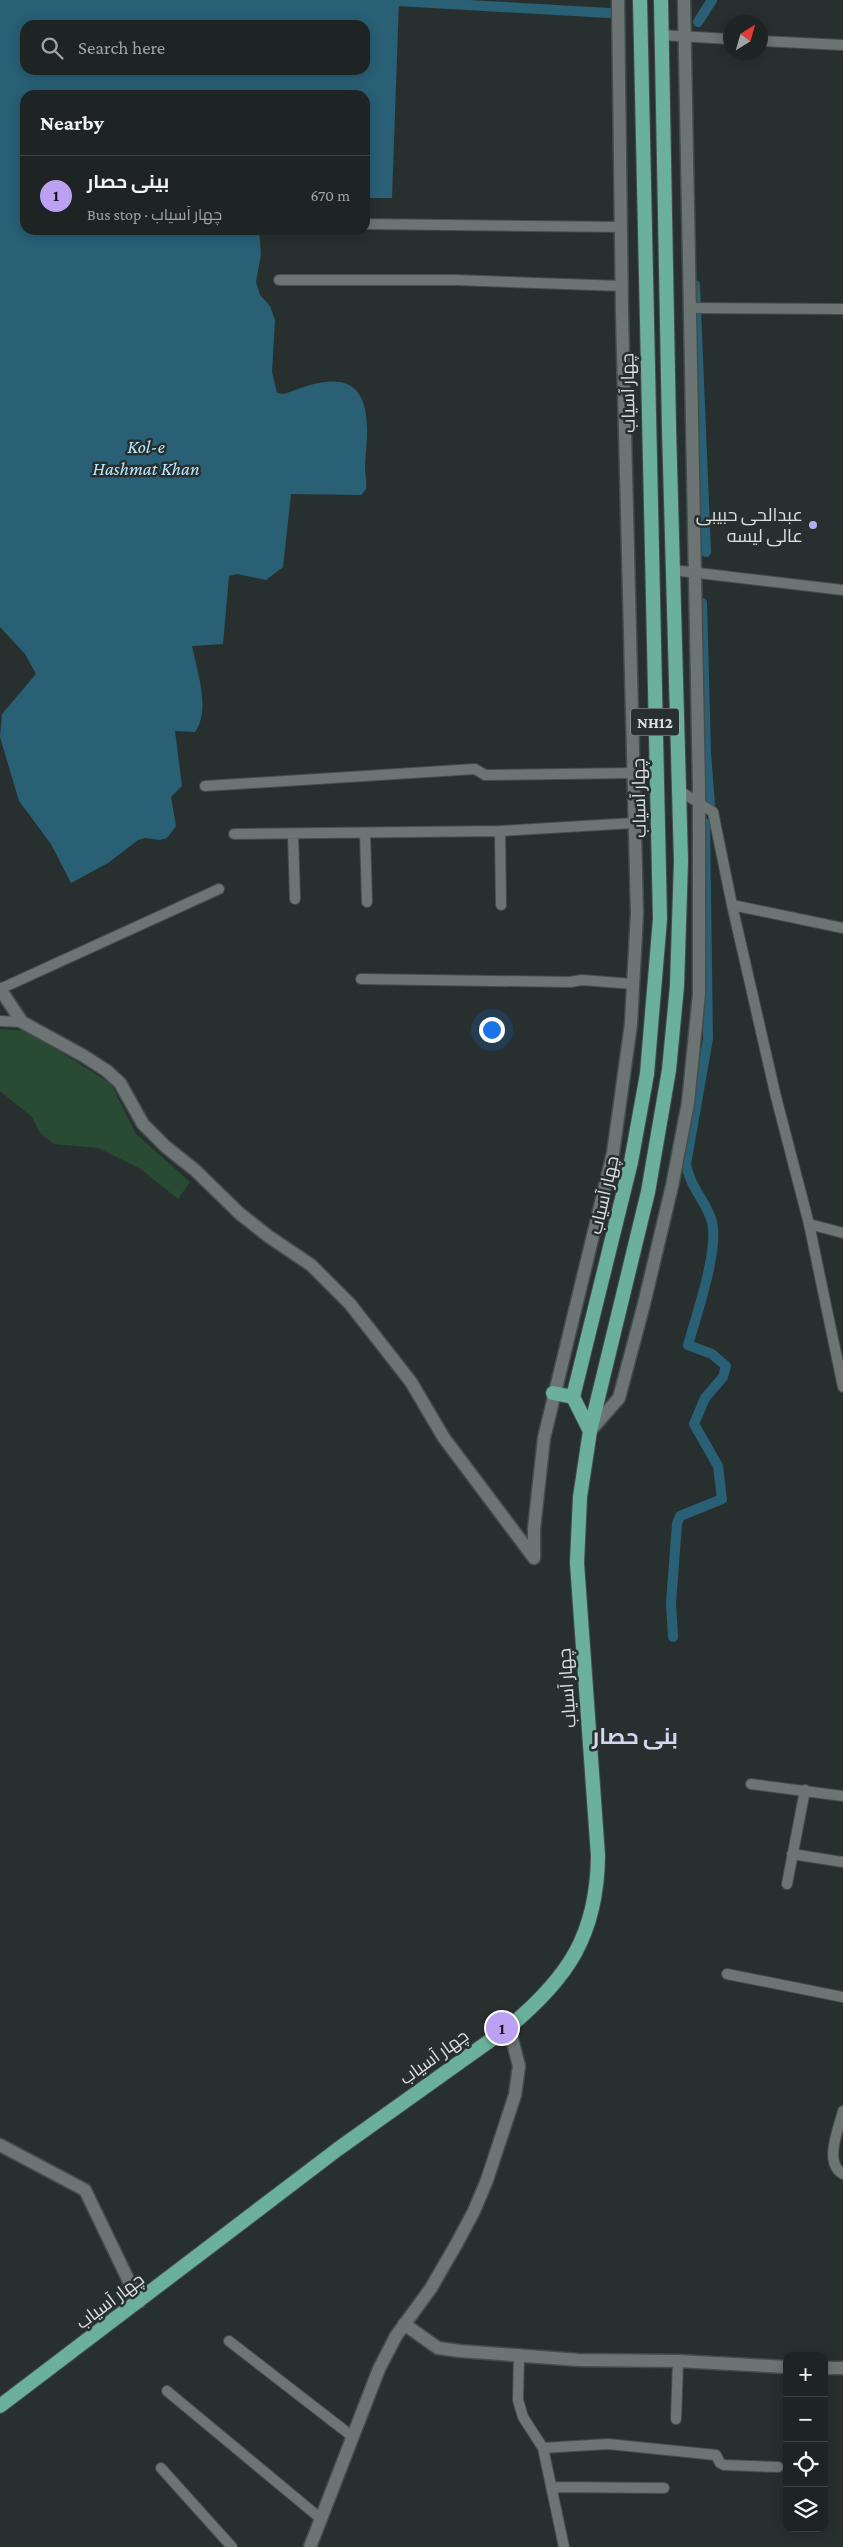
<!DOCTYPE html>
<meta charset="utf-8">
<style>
:root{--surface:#1e2423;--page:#2b3030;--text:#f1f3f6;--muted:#a1a4a6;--line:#3c4141;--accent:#bca0f2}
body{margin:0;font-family:"Crimson Pro",Cairo,serif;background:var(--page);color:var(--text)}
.controls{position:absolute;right:15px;bottom:15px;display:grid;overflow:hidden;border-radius:10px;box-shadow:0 2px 12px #0003}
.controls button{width:45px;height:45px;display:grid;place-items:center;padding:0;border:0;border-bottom:1px solid var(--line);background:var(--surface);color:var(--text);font:25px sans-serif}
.compass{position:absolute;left:723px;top:15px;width:45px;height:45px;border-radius:50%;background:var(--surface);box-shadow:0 2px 12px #0003;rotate:37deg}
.you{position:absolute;left:491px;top:1029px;width:18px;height:18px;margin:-12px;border:4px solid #fff;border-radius:50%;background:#1a73e8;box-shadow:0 0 0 8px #1a73e833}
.badge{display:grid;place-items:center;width:32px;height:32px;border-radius:50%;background:var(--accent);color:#111;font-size:16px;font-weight:700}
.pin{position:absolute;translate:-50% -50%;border:2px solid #fff;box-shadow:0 1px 5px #0006}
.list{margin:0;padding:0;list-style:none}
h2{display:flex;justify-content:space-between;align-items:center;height:65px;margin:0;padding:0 20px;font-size:21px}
h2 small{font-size:16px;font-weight:400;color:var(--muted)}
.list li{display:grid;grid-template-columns:32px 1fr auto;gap:15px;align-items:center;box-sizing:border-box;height:80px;padding:0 20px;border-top:1px solid var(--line)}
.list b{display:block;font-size:19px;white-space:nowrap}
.list p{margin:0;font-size:16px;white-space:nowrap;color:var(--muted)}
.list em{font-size:16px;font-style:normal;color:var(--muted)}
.icon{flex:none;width:28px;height:28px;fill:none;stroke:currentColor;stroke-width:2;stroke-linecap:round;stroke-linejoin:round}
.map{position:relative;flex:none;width:843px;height:2547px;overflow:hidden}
.search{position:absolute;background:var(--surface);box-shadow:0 2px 12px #0003;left:20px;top:20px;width:350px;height:55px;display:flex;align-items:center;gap:12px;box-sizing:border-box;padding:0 18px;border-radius:15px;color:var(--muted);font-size:19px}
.panel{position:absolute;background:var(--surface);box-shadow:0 2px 12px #0003;left:20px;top:90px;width:350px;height:145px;border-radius:15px}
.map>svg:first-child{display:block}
</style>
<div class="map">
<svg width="843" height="2547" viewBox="0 0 843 2547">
<rect width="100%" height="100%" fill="#28302f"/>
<path fill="#2a4b33" d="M0 1029 28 1031 111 1084 136 1134 190 1182 178 1199 141 1169 98 1148 54 1144 40 1133 32 1117 0 1091Z"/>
<path fill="#296076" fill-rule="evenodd" d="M0 0H399L392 198H365V95H25V230H259L261 254 256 282 260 295 270 306 275 320 272 372 277 393 284 394C301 388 322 379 340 382 376 388 366 443 365 466 365 474 367 481 366 489L361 495 291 494 283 567 266 580 237 574 229 576 223 644 192 646C197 672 211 709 195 732L175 731 182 786 171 797 176 826 167 838 160 840 145 838 138 840 108 863 71 883 51 844 19 801 0 737 2 714 36 674 25 654 0 627ZM25 25H365V70H25Z"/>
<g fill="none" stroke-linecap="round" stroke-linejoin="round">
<path stroke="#296076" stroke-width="10" d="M380 0 609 13
M698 22 712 0
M695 285 706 552
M702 603 706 753 710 805
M673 1637 671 1603 677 1524 680 1516 722 1499 718 1466 694 1424 705 1398 723 1377 726 1366 712 1354 688 1345C696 1316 719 1251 712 1222 707 1202 690 1188 686 1164L708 1039 705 823"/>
<g stroke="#464c4c" stroke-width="12">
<path id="minor" d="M661 35 730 39
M760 41 843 45
M365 224 621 227
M279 280H456L622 286
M689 308 843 309
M673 570 843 590
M205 786 475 769 485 775 633 773
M680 791 713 812 732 905 776 1097 809 1224 843 1387
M500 831 501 905
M365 833 367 902
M234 834 500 831 634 823
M293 834 295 899
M732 905 843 928
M361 979 570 982 582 980 633 984
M0 989 219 889
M0 1021 22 1022
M809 1224 843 1233
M751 1784 843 1796
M792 1854 843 1862
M787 1884 805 1790
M727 1974 843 1997
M843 2111C839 2128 823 2163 843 2174
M229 2341 353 2437
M519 2354 518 2400 523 2417 543 2448 564 2547
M167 2391 320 2518
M676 2419 678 2361
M543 2448 608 2444 716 2455 720 2463 724 2465 778 2467
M161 2468 232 2547
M552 2487 664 2488"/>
</g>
<g stroke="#464c4c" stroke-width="15">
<path id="tertiary" d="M0 989 22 1022 84 1056 107 1071 120 1083 143 1124 166 1147 195 1170 239 1213 268 1236 311 1265 350 1304 411 1382 444 1438 534 1558
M590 1431 619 1398 644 1304 672 1186 688 1103 699 994V788L684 0
M534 1558V1529L544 1438 613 1153 631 1024 637 913 622 313 618 0
M0 2145 85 2190 139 2302
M404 2324 438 2348 460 2351 579 2360 678 2361 787 2367
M824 2368H843
M310 2547 379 2369 396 2336 431 2288 457 2243 474 2211 487 2180 515 2095 519 2066 509 2027"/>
</g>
<g stroke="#464c4c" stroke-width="16">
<path id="trunk" d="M553 1393 573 1397
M590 1431 573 1397 631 1162 647 1074 660 919 640 0
M0 2406 338 2149 509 2027C568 1978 597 1935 598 1856L577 1563 580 1497 590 1431 648 1192 669 1070 677 986 681 861 669 428 661 0"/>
</g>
<use href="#minor" stroke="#6c7574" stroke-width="10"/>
<use href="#tertiary" stroke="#6c7574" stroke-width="12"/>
<use href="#trunk" stroke="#6ab09a" stroke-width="14"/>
</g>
<circle fill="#b0aefa" stroke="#28302f" stroke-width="2" cx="813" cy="525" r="5"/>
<g text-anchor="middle" stroke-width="5" stroke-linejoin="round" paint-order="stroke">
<rect fill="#28302f" stroke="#a6acab" stroke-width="1" x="631" y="708.5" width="48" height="27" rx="4"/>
<g font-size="16" font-weight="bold" fill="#dce1e0">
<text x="655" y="728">NH12</text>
</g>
<g font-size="18" fill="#dce1e0" stroke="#28302f">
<text transform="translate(628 393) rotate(-91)" y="6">چهار آسیاب</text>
<text transform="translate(639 798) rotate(-91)" y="6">چهار آسیاب</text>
<text transform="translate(604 1195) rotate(-77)" y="6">چهار آسیاب</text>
<text transform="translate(567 1688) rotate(-94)" y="6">چهار آسیاب</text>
<text transform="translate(434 2057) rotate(-36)" y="6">چهار آسیاب</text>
<text transform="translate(110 2301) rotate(-37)" y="6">چهار آسیاب</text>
</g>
<g font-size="18" fill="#dce1e0" stroke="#28302f" text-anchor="end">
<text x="803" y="521">عبدالحی حبیبی<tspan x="803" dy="21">عالی لیسه</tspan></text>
</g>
<g font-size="19" font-style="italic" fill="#b8e8ff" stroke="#28302f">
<text x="146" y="453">Kol-e<tspan x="146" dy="22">Hashmat Khan</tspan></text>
</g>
<g font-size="22" font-weight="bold" fill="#d6d6f3" stroke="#28302f">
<text x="635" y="1744">بنی حصار</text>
</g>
</g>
</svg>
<div class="controls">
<button>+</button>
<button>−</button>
<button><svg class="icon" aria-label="locate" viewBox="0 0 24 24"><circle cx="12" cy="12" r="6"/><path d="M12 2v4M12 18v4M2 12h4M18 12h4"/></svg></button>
<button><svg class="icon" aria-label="layers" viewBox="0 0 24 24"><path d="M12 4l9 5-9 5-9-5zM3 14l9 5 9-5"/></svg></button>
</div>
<svg class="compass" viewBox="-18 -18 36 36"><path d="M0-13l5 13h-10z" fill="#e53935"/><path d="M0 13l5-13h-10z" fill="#a1a4a6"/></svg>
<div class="you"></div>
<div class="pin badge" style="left:502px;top:2028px">1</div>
<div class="search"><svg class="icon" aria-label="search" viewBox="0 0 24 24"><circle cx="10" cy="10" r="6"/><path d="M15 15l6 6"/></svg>Search here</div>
<section class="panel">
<h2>Nearby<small></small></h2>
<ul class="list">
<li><span class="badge">1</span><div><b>بینی حصار</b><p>Bus stop · چهار آسیاب</p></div><em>670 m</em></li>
</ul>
</section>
</div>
